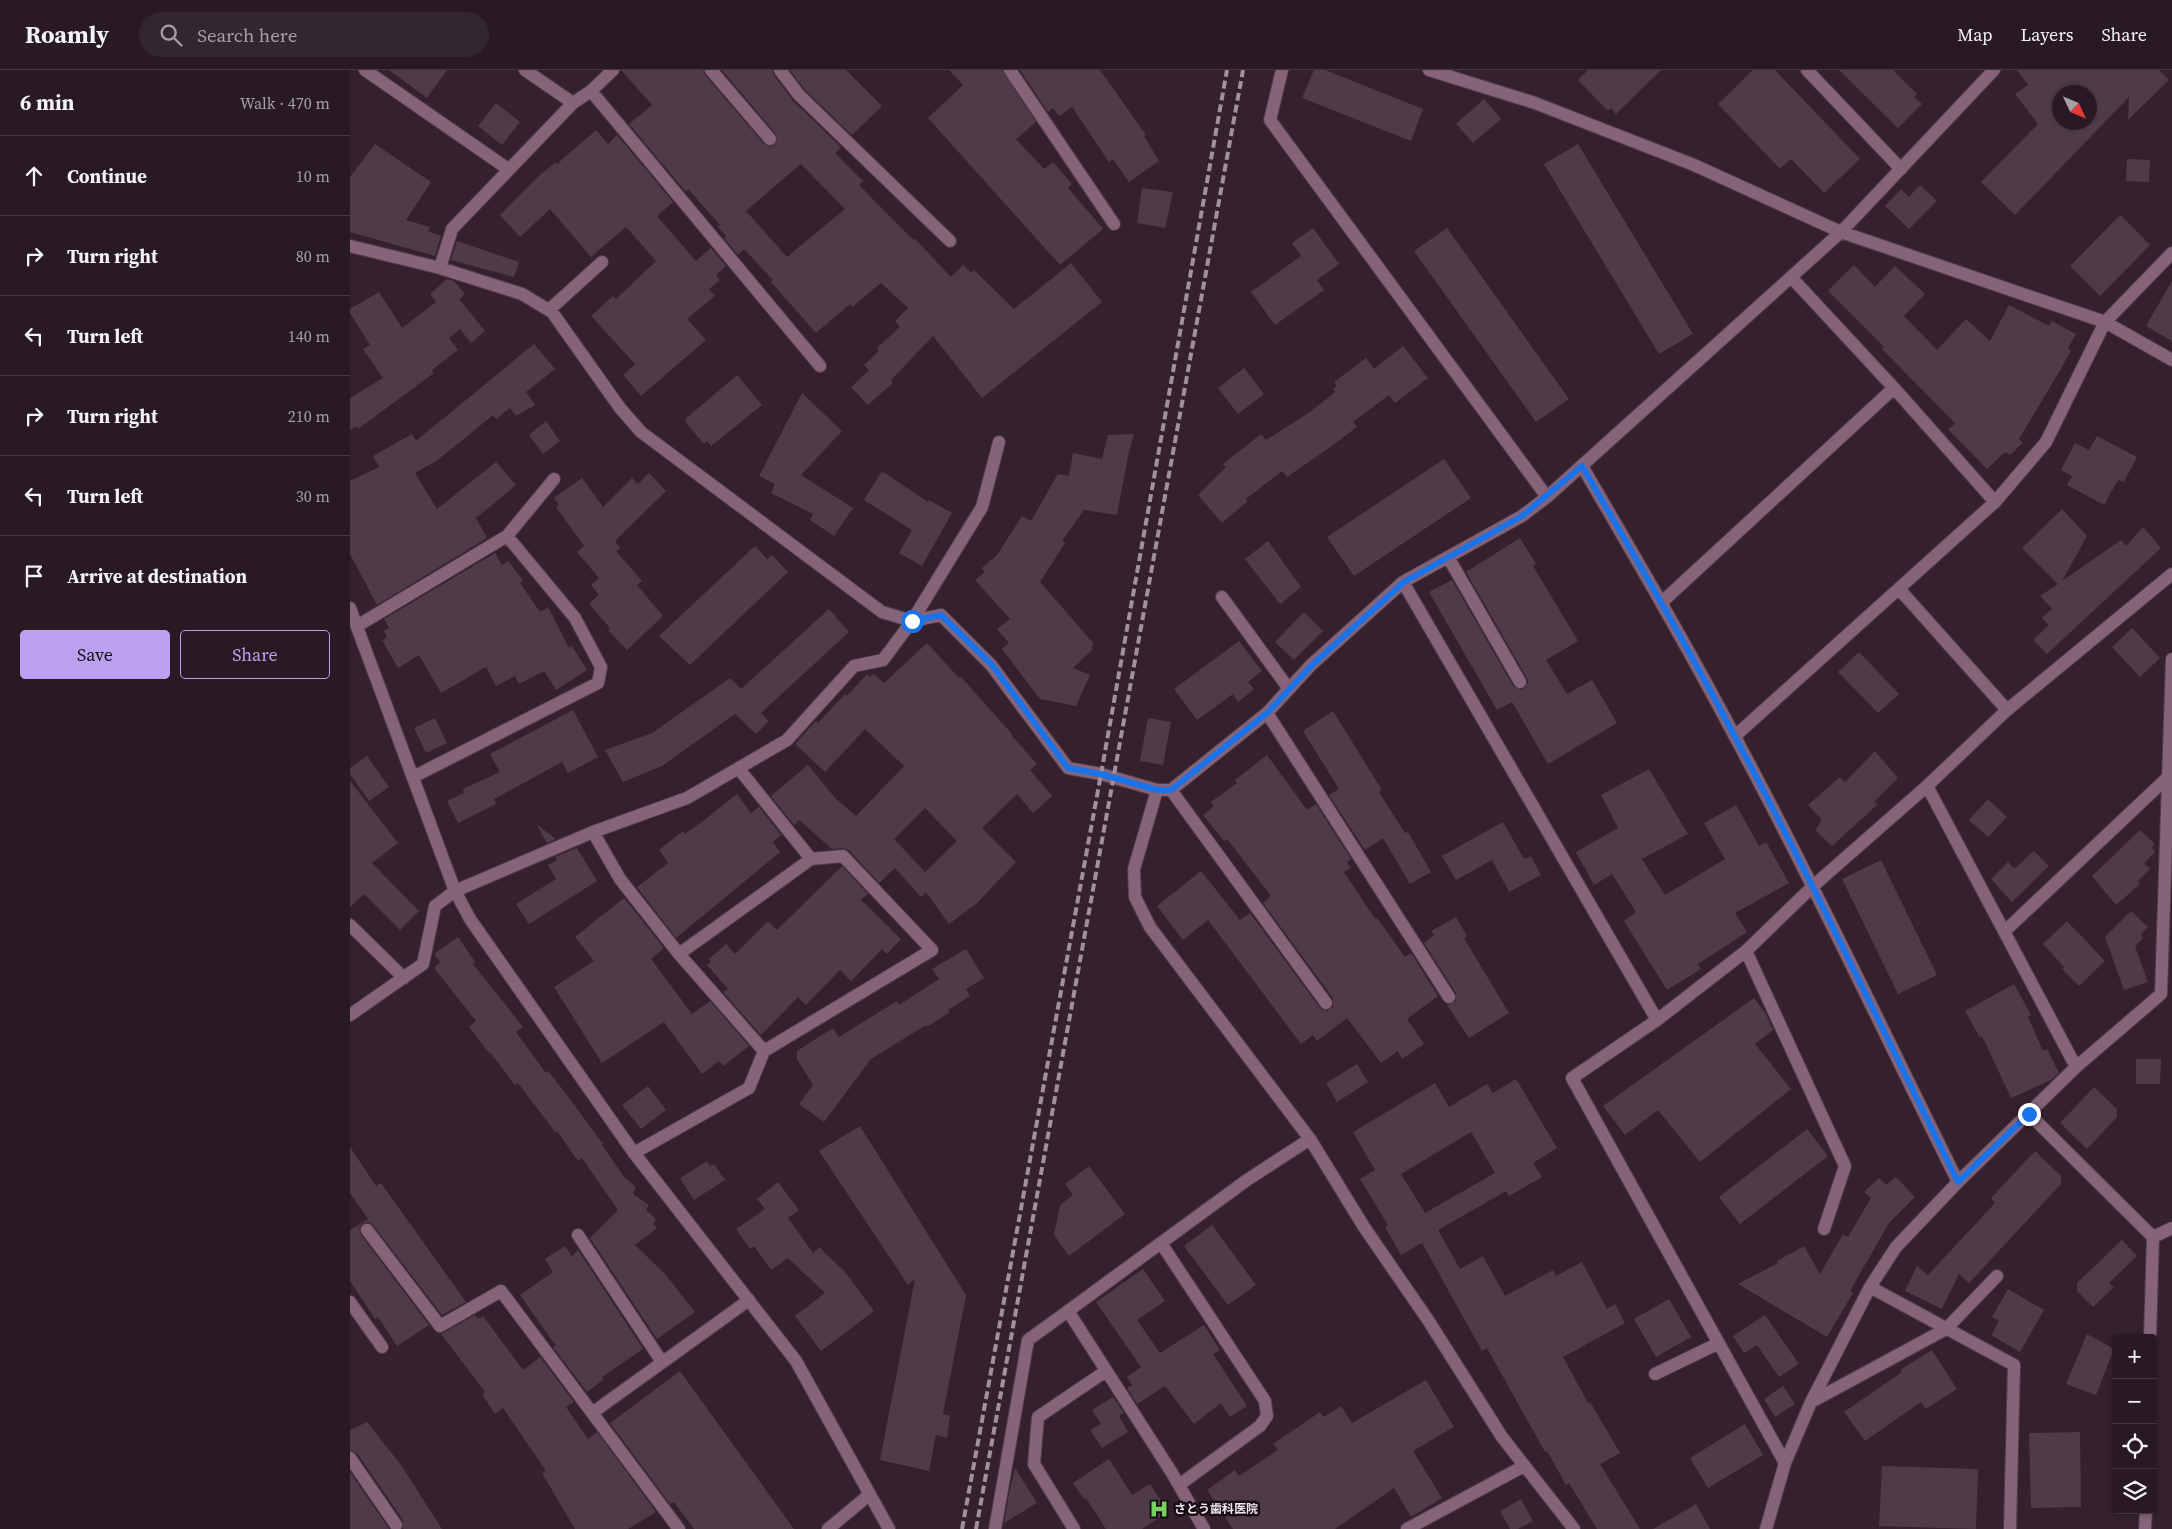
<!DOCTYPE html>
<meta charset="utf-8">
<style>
:root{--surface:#281922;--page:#34262f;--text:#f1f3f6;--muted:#a5a0a5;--line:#443840;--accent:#bca0f2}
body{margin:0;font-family:"Source Serif 4","Noto Sans JP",serif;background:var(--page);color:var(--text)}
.controls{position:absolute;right:15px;bottom:15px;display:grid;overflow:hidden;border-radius:5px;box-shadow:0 1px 4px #0004}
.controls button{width:45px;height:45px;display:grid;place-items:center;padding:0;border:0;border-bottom:1px solid var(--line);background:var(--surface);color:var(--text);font:25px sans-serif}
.compass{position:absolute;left:1702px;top:15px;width:45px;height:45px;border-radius:50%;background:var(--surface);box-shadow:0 1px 4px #0004;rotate:134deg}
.stop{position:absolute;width:15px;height:15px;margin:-11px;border:4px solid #1a73e8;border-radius:50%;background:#fff}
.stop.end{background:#1a73e8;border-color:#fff;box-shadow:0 1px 5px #0008}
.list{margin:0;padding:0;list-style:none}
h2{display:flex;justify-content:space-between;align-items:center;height:65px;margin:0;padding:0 20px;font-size:21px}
h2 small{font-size:16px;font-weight:400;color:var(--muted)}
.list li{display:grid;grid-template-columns:32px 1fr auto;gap:15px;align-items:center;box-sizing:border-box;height:80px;padding:0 20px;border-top:1px solid var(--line)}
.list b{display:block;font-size:19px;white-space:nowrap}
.list em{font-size:16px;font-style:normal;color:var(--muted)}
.actions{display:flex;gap:10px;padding:15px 20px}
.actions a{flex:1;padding:11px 0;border:1px solid var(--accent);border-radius:5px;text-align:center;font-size:18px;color:var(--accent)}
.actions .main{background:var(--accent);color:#111}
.icon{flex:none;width:28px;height:28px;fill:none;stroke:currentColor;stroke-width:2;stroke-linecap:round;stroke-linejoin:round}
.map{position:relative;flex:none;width:1822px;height:1459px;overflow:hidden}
header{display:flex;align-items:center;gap:30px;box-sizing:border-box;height:70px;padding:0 25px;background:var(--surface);border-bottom:1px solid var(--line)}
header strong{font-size:24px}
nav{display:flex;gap:28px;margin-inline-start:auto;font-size:18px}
.search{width:350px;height:45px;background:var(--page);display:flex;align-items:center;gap:12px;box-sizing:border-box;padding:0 18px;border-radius:28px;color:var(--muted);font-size:19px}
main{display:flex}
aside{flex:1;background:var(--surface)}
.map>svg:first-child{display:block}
</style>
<header>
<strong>Roamly</strong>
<div class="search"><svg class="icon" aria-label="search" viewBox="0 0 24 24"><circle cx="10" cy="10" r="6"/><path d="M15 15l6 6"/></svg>Search here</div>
<nav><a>Map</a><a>Layers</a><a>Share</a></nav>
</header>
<main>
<aside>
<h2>6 min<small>Walk · 470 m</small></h2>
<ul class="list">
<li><svg class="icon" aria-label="ahead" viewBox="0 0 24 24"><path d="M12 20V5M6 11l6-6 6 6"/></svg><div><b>Continue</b></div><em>10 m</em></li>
<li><svg class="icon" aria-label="right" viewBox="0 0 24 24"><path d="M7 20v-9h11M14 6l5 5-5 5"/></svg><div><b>Turn right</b></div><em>80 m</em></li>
<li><svg class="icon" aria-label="left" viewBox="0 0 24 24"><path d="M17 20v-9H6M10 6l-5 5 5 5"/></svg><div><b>Turn left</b></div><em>140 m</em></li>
<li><svg class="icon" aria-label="right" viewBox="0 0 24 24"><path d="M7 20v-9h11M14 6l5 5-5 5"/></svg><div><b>Turn right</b></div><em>210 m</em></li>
<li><svg class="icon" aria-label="left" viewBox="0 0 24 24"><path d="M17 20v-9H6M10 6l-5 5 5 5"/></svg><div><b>Turn left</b></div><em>30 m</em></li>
<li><svg class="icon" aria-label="arrive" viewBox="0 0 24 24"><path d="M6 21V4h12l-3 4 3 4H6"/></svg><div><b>Arrive at destination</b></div></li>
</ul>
<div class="actions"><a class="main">Save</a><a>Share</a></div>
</aside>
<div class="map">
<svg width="1822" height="1459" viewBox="0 0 1822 1459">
<rect width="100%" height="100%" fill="#35212e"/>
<path fill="#4f3a48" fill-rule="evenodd" d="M39 0H97L77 28Z
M271 0H353L355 5 414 74 421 77 427 72 426 64 372 0H422L424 5 443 31 491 77 485 83 513 111 509 115 563 170 564 168 601 207 613 195 621 203 624 200 664 239 721 193 752 232 632 328 583 266 541 310 543 313 518 335 501 317 519 300 514 295 529 281 527 278 550 257 545 251 558 238 531 213 502 237 500 234 466 263 421 212 423 210 394 179 388 185 374 168 376 166 368 157 370 155 338 119 336 122 279 54 302 35ZM451 94 495 139 437 187 396 141Z
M440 0H496L532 36 502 65 455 20Z
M599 0H652L686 52 666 69 694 99 703 92 722 114 718 118 753 159 710 195 578 48 613 15Z
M670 0H750L796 65 794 66 809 91 779 112 763 89 759 92 722 37 709 46 703 38 698 42Z
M964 0H975L1073 39 1061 71 952 28Z
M1238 0H1311L1266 44 1261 38 1258 41 1228 10Z
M1403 0H1425L1510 89 1474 123 1441 89 1430 99 1368 34Z
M1489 0H1543L1567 24 1564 27 1572 34 1548 58Z
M1667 0H1809L1819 10 1778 50 1779 27 1665 145 1631 112 1688 54 1665 24 1678 15ZM1710 22H1740V52H1710Z
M1134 29 1151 49 1123 73 1106 54Z
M146 33 170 52 152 75 128 56Z
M246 60 258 74 267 65 323 132 307 146 346 191 361 178 376 196 366 205 370 210 359 219 365 226 337 249 356 270 291 326 273 305 285 294 241 246 263 226 266 229 306 191 276 157 241 187 200 139 170 167 150 145 189 106 206 92 207 94Z
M25 74 81 112 56 150 80 157 78 161 91 166 85 186 0 162V107Z
M1228 74 1343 264 1309 284 1194 94Z
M1777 89 1800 90 1799 112 1776 111Z
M1570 115 1587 131 1559 159 1535 136 1551 119 1559 127Z
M792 118 823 122 815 158 787 153Z
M1770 145 1800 175 1750 226 1720 196Z
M963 158 989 194 967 210 974 220 925 255 901 222 951 186 942 173Z
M1097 158 1219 329 1186 352 1064 181Z
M107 171 169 192 164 207 101 190Z
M1504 195 1525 217 1545 196 1575 224 1554 246 1587 280 1616 249 1640 271 1659 235 1699 256 1702 251 1726 264 1718 278 1721 280 1712 297 1669 369 1673 373 1660 385 1655 382 1637 399 1598 359 1605 354 1603 351 1532 279 1534 277 1478 221Z
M97 209 104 211 115 224 109 229 135 261 121 273 110 259 99 268 108 280 82 300 84 303 8 359 7 356 0 360V328L33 308 13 279 20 275 0 243V239L29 222 52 258 86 232 80 224Z
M1822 211V271L1796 256Z
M184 274 205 299 176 322 185 335 166 346 160 338 146 349 143 345 88 390 65 403 87 439 146 392 166 415 126 448 137 468 27 535 0 484V411L29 397 23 386 62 364 66 371Z
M1053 276 1078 308 1045 333 1039 325 1003 352 1007 357 979 378 937 407 932 401 896 429 897 432 872 453 848 425 876 397 873 394 911 364 916 370 960 342 985 322 983 319 987 316 984 312 1016 288 1024 299Z
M894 298 914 324 888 344 868 318Z
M387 305 412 335 361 376 357 371 354 374 337 354 335 349Z
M452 323 492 361 451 405 503 438 484 466 460 450 463 444 421 423 425 414 409 406Z
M196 351 210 371 193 384 179 365Z
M784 364 778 386 767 445 734 440 712 471 715 473 690 512 744 574 741 577 743 579 723 598 740 605 726 636 690 629 652 579 659 573 647 559 660 549 625 510 635 502 632 498 647 485 672 446 681 451 708 404 719 406 723 383 752 389 758 365Z
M1747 366 1787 387 1774 412 1768 410 1754 435 1717 415 1722 406 1711 400 1725 373 1739 380Z
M1094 389 1121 428 1004 506 977 467Z
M532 401 578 432 579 430 602 443 572 496 549 483 562 460 514 430Z
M299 403 316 421 265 471 270 478 266 481 292 511 287 515 313 546 277 580 258 560 260 558 239 534 249 525 241 515 249 508 227 482 234 476 206 437 209 435 204 428 232 408 253 437 282 408 288 414Z
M1712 439 1737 466 1712 511 1771 470 1776 476 1793 457 1811 478 1697 584 1683 570 1699 555 1692 548 1702 539 1690 526 1708 514 1672 478Z
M1170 468 1186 494 1183 496 1228 571 1196 590 1217 624 1242 610 1267 653 1198 694 1162 632 1147 640 1079 522 1102 510 1163 616 1170 620 1174 619 1178 612 1177 608 1116 502Z
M918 471 951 517 930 534 895 489Z
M405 476 417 489 422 485 438 502 340 595 309 566Z
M145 483 152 495 158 491 173 510 170 513 190 542 198 537 219 578 222 576 237 600 206 620 194 601 169 614 165 606 146 616 136 597 91 623 69 585 48 598 32 570 37 567 34 561 39 558 34 549Z
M479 539 499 562 411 643 419 651 406 664 385 644 312 696 273 712 255 680 302 663 380 608 391 619Z
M954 542 973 561 944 590 925 572Z
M1782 558 1810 588 1790 607 1762 577Z
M889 571 912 601 898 612 904 619 888 632 883 624 847 650 824 619Z
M577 573 609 608 611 607 662 664 661 665 687 694 680 700 702 726 683 743 667 724 632 758 666 792 627 833 599 854 576 822 571 827 545 798 529 813 499 780 493 778 482 779 449 750 444 755 421 726 458 695 486 729 506 746 554 696 515 659 475 702 445 674 466 651 468 653 495 624 497 626 517 604 520 607 524 604 534 613ZM575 738 607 771 575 802 544 769Z
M1509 582 1549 624 1528 643 1488 602Z
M223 640 248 687 218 703 212 692 144 729 146 734 108 753 97 731 114 723 113 719 150 702 140 684Z
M983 641 1032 720 1029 722 1055 763 1058 762 1081 802 1060 814 1033 768 1015 780 979 725 989 719 953 661Z
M85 648 97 673 76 683 64 658Z
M798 648 821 652 813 695 790 691Z
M1525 681 1548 708 1524 732 1528 734 1482 776 1465 760 1472 750 1458 735 1490 707 1495 712Z
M917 685 957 740 966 734 1001 789 997 792 1001 798 994 802 1025 849 1027 848 1055 887 1061 883 1088 926 1057 949 1074 974 1052 989 1048 981 1031 993 997 948 967 971 963 965 951 974 858 850 833 870 807 836 851 801 890 850 900 843 970 938 977 941 983 937V928L913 833 921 826 877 769 874 771 853 745 864 736 861 732 887 713 885 710Z
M17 686 39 717 19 731 0 704V698Z
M1299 699 1338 764 1292 789 1315 825 1375 789 1354 753 1386 735 1409 776 1416 772 1439 813 1385 843 1397 862 1348 894 1351 899 1317 920 1274 851 1286 842 1262 804 1244 815 1226 782 1268 758 1251 725Z
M0 711 48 773 22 793 69 841 50 860 14 824 0 837Z
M387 724 401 743 409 737 431 765 423 772 430 782 326 868 287 817 318 793 309 780 333 761 335 764 353 751Z
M1638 729 1657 747 1638 767 1619 750Z
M1153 752 1174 789 1181 786 1191 805 1159 822 1142 790 1106 810 1092 786Z
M186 754 206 769 197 773Z
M1790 760 1805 774 1802 777 1805 782 1794 793 1800 799 1788 811 1790 814 1766 835 1742 806Z
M227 778 247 811 179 854 166 834 206 809 198 795 207 790 205 787Z
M1684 781 1699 796 1662 832 1641 809 1658 792 1664 799Z
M1531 790 1587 905 1548 924 1492 809Z
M492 796 518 824 511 830 551 869 537 884 532 879 501 911 490 900 456 935 448 927 411 965 373 922 378 919 357 895 361 892 359 889 376 874 385 884 418 851 427 860Z
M274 828 314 878 301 889 342 944 360 931 399 976 373 996 369 991 352 1004 314 952 252 993 204 917 244 891 225 867Z
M1781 841 1798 857 1791 864 1793 868 1785 876 1798 912 1774 920 1755 867Z
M1106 847 1117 866 1114 868 1159 943 1119 968 1097 935 1106 931V923L1074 873 1084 865 1081 861Z
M1717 851 1755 891 1729 916 1712 899 1714 897 1693 874Z
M108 867 125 892 123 894 173 957 166 962 196 1003 198 1001 217 1025 253 1074 252 1075 275 1108 286 1117 283 1124 299 1135 296 1140 306 1149 303 1154 307 1158 285 1175 315 1204 345 1242 307 1269 240 1168 268 1140 232 1088 228 1091 207 1061 206 1063 168 1013 165 1015 140 982 139 983 119 957 126 951 84 898 90 892 84 884Z
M616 879 634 908 616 919 620 926 598 940 600 942 577 957 576 955 521 989 474 1052 449 1034 463 1015 447 989V981L483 958 489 967 547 931 549 935 589 909 582 899Z
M1664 914 1681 945 1678 947 1693 981 1697 979 1709 1003 1701 1010 1661 1028 1632 966 1630 968 1615 941Z
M1404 928 1416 944 1423 960 1405 974 1441 1019 1350 1092 1308 1040 1275 1065 1253 1036Z
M1786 989H1811L1810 1014H1786Z
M1007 994 1018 1012 987 1032 976 1013Z
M1166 1009 1207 1078 1183 1093 1192 1107 1159 1126 1156 1121 1088 1160 1110 1199 1133 1186 1155 1226 1203 1200 1206 1206 1232 1192 1257 1239 1265 1234 1275 1253 1213 1287 1238 1333 1240 1332 1270 1383 1250 1394 1290 1459H1247L1219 1413 1216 1415 1197 1381 1195 1382 1137 1278 1132 1281 1072 1173 1051 1185 1035 1157 1038 1155 1010 1109 1025 1100 1003 1062 1085 1013 1099 1037 1137 1014 1143 1023ZM1121 1062 1145 1103 1075 1143 1051 1104Z
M298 1016 316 1040 291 1059 272 1035Z
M1744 1017 1767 1039V1047L1737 1079 1710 1053Z
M510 1056 616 1225 593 1344 600 1346 597 1368 586 1365 579 1401 530 1390 565 1209 558 1215 469 1081Z
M1457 1059 1478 1086 1390 1154 1369 1127Z
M0 1077 26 1116 31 1113 116 1232 92 1245 23 1155 20 1152 13 1153 9 1157 11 1165 79 1255 47 1276 28 1247 25 1249 0 1211V1160L18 1149 0 1123Z
M1685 1081 1711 1106V1114L1619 1213 1609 1204 1592 1239 1555 1221 1567 1196 1578 1205 1645 1133 1641 1128Z
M357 1091 360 1096 364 1094 375 1110 344 1130 330 1108Z
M739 1096 775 1144 719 1186 704 1165 710 1135 723 1125 715 1114Z
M1546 1107 1565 1127 1539 1153 1500 1221 1503 1223 1477 1267 1388 1214 1428 1193 1427 1191 1454 1176 1470 1204 1493 1164 1498 1167 1521 1128 1514 1122 1529 1108 1536 1115Z
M428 1112 449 1140 438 1148 463 1183 469 1177 495 1202 524 1241 471 1281 445 1246 475 1223 438 1188 421 1200 404 1176 400 1179 386 1159 415 1139 407 1129Z
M862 1155 906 1215 878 1235 834 1176Z
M1772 1170 1787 1186 1759 1213 1764 1217 1743 1237 1727 1221V1213Z
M215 1176 222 1186 228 1180 293 1279 252 1307 253 1310 237 1322 203 1277 206 1276 170 1225 203 1202 195 1189Z
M793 1199 815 1231 787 1250 810 1283 854 1255 870 1280 863 1284 897 1336 880 1347 871 1333 844 1354 815 1316 787 1334 777 1318 782 1315 777 1307 791 1297 746 1232Z
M1658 1219 1694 1240 1670 1282 1641 1265 1649 1251 1642 1247Z
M1319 1229 1341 1267 1306 1287 1284 1249Z
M125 1245 128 1249 133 1246 173 1300 190 1287 224 1332 216 1337 238 1369 247 1362 306 1442 278 1459H225L192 1403 196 1401 153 1338 145 1344 132 1324 135 1322 91 1264Z
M1415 1245 1449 1294 1429 1307 1407 1275 1394 1283 1383 1266Z
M1737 1264 1764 1279 1746 1325 1716 1314Z
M1582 1280 1607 1319 1576 1339 1571 1332 1515 1371 1494 1342 1552 1302 1550 1300Z
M330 1301 444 1459H344L324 1432 320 1434 260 1353Z
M1076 1310 1104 1357 1063 1381 1092 1428 1061 1447 1044 1418 985 1459H883L857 1420 885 1400 889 1406 928 1380 923 1374 970 1342 974 1347 991 1336 1002 1353Z
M1433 1316 1445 1334 1425 1347 1414 1329Z
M763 1327 774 1343 769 1346 778 1362 752 1378 740 1360 751 1354 742 1340Z
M17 1352 51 1395 92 1459H53V1450L7 1383 0 1380V1360Z
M1395 1354 1413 1385 1358 1418 1340 1388Z
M1730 1362 1731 1437 1681 1438 1679 1363Z
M759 1389 782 1425 800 1414 818 1442 792 1459H756L736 1428 734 1429 723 1413Z
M1532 1396 1628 1399 1626 1459 1529 1456Z
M665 1398 687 1433 654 1453 659 1424Z
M0 1402 39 1459H0Z
M1171 1429 1183 1451 1168 1459H1160L1150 1441Z
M1346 1434 1360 1459H1303Z"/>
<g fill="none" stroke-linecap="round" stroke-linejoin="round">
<g stroke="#503d49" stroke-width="14">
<path id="service" d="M872 527 939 619
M1803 1167 1822 1158
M645 1459 678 1270 718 1241"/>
</g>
<g stroke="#503d49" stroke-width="14">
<path id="minor" d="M15 0 158 99
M175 0 223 33
M361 0 420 69
M430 0 449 25 600 171
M660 0 764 154
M932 0 920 50 1197 427
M1079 0 1185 33 1344 95 1491 162 1755 252 1822 290
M1457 0 1551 99
M241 21 470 296
M0 176 90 198 172 224 202 242 270 338 291 362 532 542 562 551 591 545 641 595 718 698 751 704 807 720H821L917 643 961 595 1053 512 1172 446 1197 427 1491 162 1644 0
M90 198 102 159 223 33 241 21 263 0
M1441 207 1544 318 1645 432
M199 240 252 192
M1232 396C1284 485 1336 574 1384 665 1463 812 1534 963 1608 1112
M157 466 204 409
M1098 487 1170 612
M1053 512 1307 950
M1550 520 1657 640
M1312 532 1544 318
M7 556 157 466 225 548 251 597 248 613 63 707
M917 643 1099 927
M1385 666 1645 432 1696 372 1755 252 1822 183
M1577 716 1726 997
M807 720 784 799 785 827 800 857 960 1069 1014 1157 1078 1250 1152 1367 1224 1459
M821 720 976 933
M243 762 270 809 329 884 414 981 582 880 493 786 461 789 389 699
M0 855 54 908
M1655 861 1817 708
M1396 881 1495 1096 1474 1159
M329 884 461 789
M0 945 73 894 85 836 105 821 243 762 337 728 437 670 504 596 533 590 562 551 632 437 649 372
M1679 1044 1803 1167 1800 1268
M284 1083 399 1018 414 981
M17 1160 90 1256 151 1221 329 1459
M228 1165 312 1292
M811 1173 915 1331 917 1346 910 1356 829 1415
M1520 1217 1664 1295 1660 1459
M0 1232 32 1277
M1305 1304 1369 1273
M1461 1332 1596 1259 1647 1206
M242 1343 399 1230
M0 1388 46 1455
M1435 1393 1222 1008 1307 950 1396 881 1462 817 1577 716 1657 640 1822 504
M724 1459 684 1394 688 1347 756 1301
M854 1459 822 1403 718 1241 897 1110 960 1069
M1057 1459 1174 1396
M1416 1459 1435 1393 1461 1332 1520 1217 1546 1177 1608 1112 1726 997 1811 924 1822 589
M1795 1459 1796 1440"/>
</g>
<g stroke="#503d49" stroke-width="14">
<path id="tertiary" d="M0 538 105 821 120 849 284 1083 446 1291 539 1459
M478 1459 519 1425"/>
</g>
<use href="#service" stroke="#866379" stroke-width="12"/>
<use href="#minor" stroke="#866379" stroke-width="12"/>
<use href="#tertiary" stroke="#866379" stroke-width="12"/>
<path stroke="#a2919c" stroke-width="4" stroke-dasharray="8 4" stroke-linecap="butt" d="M612 1459 751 704 877 0
M626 1459 893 0"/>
</g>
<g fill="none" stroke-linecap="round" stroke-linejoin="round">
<path stroke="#1a73e8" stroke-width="6" d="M562 551 591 545 642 595 718 698 751 704 807 720H821L917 643 962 595 1054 512 1172 446 1232 396C1284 485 1336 574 1384 665 1463 812 1534 963 1608 1112L1679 1044"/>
</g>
<defs>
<g id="hospital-bare" transform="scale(1.5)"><path d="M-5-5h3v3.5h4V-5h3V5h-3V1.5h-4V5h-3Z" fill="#72d25d" stroke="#170e13" stroke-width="2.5" paint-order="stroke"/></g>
</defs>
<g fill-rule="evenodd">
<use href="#hospital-bare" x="809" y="1439"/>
</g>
<g text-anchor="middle" stroke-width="5" stroke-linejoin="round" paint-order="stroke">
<g font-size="12" font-weight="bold" fill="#f4e6ef" stroke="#170e13" text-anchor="start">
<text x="824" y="1443">さとう歯科医院</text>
</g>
</g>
</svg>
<div class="controls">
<button>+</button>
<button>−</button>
<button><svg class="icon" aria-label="locate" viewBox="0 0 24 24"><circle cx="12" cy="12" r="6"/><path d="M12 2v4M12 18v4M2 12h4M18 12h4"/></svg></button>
<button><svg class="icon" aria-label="layers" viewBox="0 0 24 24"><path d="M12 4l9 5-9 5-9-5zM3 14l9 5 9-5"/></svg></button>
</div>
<svg class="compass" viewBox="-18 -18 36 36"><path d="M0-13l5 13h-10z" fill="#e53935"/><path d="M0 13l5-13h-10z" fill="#a5a0a5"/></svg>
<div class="stop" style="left:562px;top:551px"></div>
<div class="stop end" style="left:1679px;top:1044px"></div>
</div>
</main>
